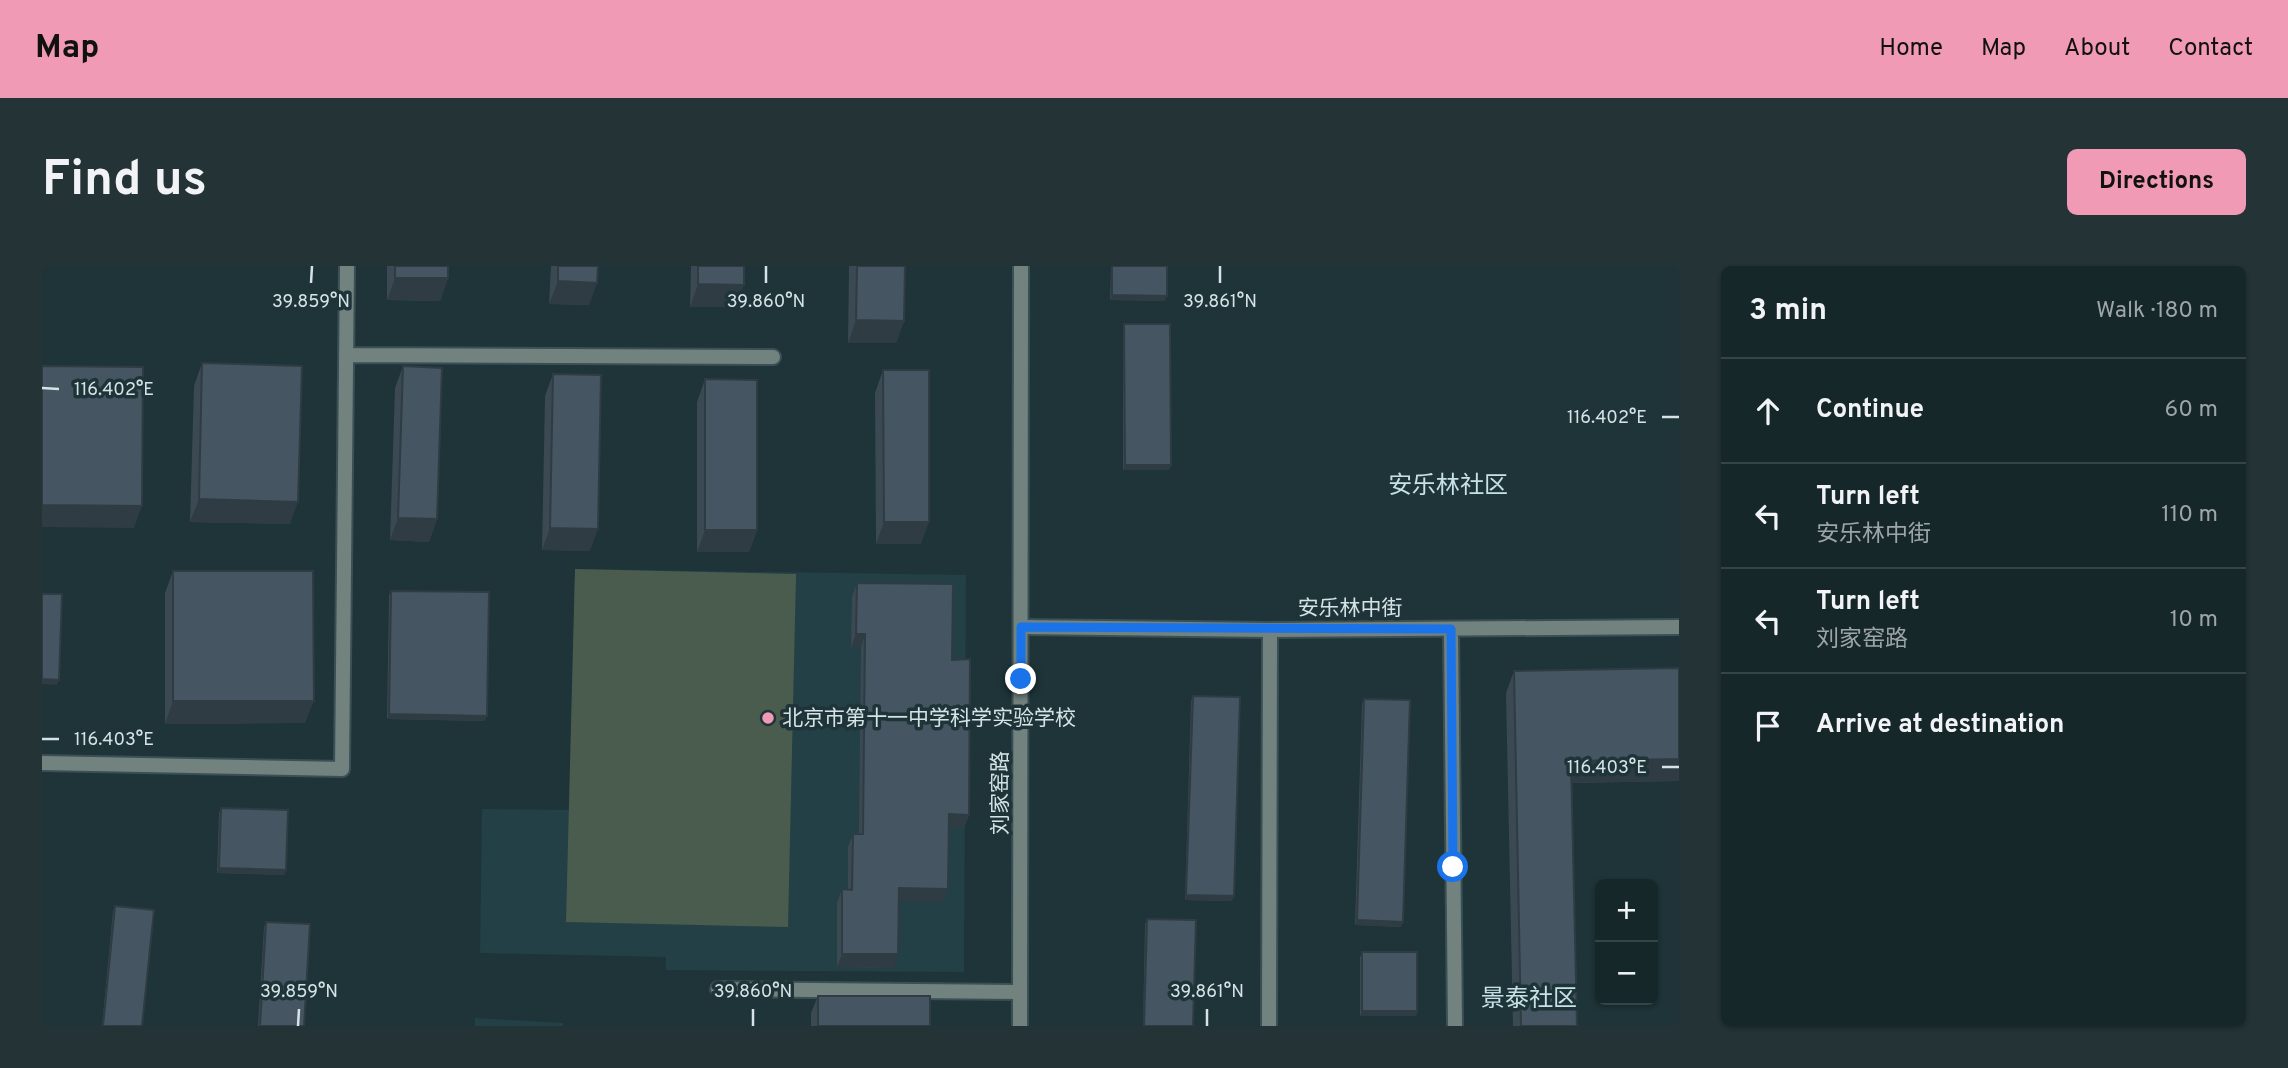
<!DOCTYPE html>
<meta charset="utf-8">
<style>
:root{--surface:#16272a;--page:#233336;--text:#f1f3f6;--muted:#9ea5a8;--line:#354447;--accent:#f09ab5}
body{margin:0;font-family:Overpass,"Noto Sans SC",sans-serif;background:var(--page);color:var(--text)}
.controls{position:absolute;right:21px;bottom:21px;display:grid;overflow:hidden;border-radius:10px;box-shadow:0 2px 5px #0004}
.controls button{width:63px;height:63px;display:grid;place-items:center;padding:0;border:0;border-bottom:2px solid var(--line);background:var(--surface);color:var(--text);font:35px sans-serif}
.stop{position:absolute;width:21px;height:21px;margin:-16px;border:5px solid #1a73e8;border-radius:50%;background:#fff}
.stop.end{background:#1a73e8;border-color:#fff;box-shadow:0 2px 7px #0008}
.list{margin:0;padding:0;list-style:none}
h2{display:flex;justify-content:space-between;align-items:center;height:91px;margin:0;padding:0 28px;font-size:30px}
h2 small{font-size:23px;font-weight:400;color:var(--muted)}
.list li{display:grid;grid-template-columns:46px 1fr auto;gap:21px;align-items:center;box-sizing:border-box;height:105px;padding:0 28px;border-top:2px solid var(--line)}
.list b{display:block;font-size:26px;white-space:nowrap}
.list p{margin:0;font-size:23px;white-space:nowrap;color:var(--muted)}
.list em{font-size:23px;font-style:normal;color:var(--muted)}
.icon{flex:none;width:38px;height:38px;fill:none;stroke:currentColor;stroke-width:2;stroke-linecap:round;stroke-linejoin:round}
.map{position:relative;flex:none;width:1637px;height:760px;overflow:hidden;border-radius:10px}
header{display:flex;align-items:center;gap:42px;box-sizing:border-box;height:98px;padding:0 35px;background:var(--accent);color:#111}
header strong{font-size:33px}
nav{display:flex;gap:38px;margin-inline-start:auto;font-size:24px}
.intro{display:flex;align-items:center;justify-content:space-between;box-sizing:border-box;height:168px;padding:0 42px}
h1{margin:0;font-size:49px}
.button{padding:18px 32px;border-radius:10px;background:var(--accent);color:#111;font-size:24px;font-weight:700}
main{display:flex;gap:42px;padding:0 42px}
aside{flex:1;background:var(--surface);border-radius:10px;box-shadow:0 2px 5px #0004}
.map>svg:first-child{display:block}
</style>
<header>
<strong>Map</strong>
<nav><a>Home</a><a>Map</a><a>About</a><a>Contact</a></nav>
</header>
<div class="intro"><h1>Find us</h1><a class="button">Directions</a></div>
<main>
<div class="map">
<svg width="1637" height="760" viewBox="0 0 1637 760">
<rect width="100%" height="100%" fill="#1e3438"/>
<path fill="#224046" d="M533 303 924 309 922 706 624 704V691L438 687 440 543 527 544Z
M433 752 521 757V760H433Z"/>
<path fill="#4a5c4d" d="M533 303 754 308 746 661 524 656Z"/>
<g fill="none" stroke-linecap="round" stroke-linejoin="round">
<g stroke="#3b5054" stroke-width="18">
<path id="minor" d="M304 89 731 91
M979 361 1228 364 1637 361
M1409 363 1413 760
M0 497 300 503 305 0
M676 723 978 726
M1227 760 1228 364"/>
</g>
<g stroke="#3b5054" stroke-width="18">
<path id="tertiary" d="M978 760 979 0"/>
</g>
<use href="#minor" stroke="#72837f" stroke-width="14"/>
<use href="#tertiary" stroke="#72837f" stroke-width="14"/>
</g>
<path fill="#3b4953" d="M345 0H406V12L398 35 345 34Z
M509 0H556L547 39 507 38Z
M649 0H702L694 41H648Z
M807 0H863L862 55 854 77H806Z
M1069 0H1125L1123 35 1068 34Z
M1082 58 1129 199 1127 204H1081V63Z
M160 97 248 258 148 256 152 120Z
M361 100 395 253 387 276 348 274 353 122Z
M841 104 879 278H834L833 127Z
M511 108 548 285 500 284 503 130Z
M663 113 715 264 707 286H655V136Z
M131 305 263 457 123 458V327Z
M815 317 910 394 927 549 922 562H907L901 636H857L852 702 795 701V637L800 623H806V581L811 568H817L819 382H809L810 331Z
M349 325 443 455 345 453 347 329Z
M1637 402V515L1530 517 1535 760H1471L1464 427 1472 405Z
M1151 430 1192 630 1190 635 1143 634 1149 435Z
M1322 433 1359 661 1313 659 1320 438Z
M179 542 244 604 242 609 175 607 177 547Z
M73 640 100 760H60L71 645Z
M1105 653 1151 760H1101L1103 658Z
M224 656 262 760H216L222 661Z
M1320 686 1375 745 1374 750H1318V691Z
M776 730 888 760H769V747Z"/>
<path fill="#303c44" d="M353 12H406L398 35 345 34Z
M516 15 555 17 547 39 507 38Z
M656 18 702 19 694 41H648Z
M1070 29 1125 30 1123 35 1068 34Z
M814 54 862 55 854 77H806Z
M1083 199H1129L1127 204H1081Z
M157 233 256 236 248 258 148 256Z
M0 239 100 240 92 262 0 261Z
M356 252 395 253 387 276 348 274Z
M842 256H887L879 278H834Z
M508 262 556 263 548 285 500 284Z
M663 264H715L707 286H655Z
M814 368H823L819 382H809Z
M0 413 17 414 15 419 0 418Z
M131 435H272L263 457 123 458Z
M347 448 445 450 443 455 345 453Z
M1637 493V515L1521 517 1529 495Z
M907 548 927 549 922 562H902Z
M177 602 244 604 242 609 175 607Z
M857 622 906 623 901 636H852Z
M1144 629 1192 630 1190 635 1143 634Z
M1315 654 1361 656 1359 661 1313 659Z
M800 688H856L852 702 795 701Z
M1320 745H1375L1374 750H1318Z"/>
<path fill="#455561" stroke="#303c44" stroke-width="2" d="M353 0H406V12H353Z
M516 0H556L555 17 516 15Z
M656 0H702V19L656 18Z
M815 0H863L862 55 814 54Z
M1070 0H1125V30L1070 29Z
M1082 58H1128L1129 199H1083Z
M160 97 260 100 256 236 157 233Z
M0 100 101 101 100 240 0 239Z
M361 100 400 102 395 253 356 252Z
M841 104H887V256H842Z
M511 108 559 109 556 263 508 262Z
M663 113 715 114V264H663Z
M131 305H271L272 435H131Z
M815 317 911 318 910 394 928 393 927 549 907 548 906 623 857 622 856 688H800V623L810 624 811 568H821L823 368H814Z
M349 325 447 326 445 450 347 448Z
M0 328H20L17 414 0 413Z
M1637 402V493L1529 495 1535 760H1479L1472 405Z
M1151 430 1198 431 1192 630 1144 629Z
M1322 433 1368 434 1361 656 1315 654Z
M179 542 246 544 244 604 177 602Z
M73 640 112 644 100 760H61Z
M1105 653 1154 654 1151 760H1102Z
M224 656 268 658 262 760H218Z
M1320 686H1375V745H1320Z
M776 730H888V760H776Z"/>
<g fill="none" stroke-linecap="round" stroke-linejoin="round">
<path stroke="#1a73e8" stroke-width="9" d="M979 413V361L1409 363 1411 601"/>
</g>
<path fill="none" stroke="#d6e3e6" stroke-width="2.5" d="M269 17 270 0M724 17V0M1178 17V0M0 122 17 123M1620 151H1637M0 473H17M1620 501H1637M256 760 257 743M711 760V743M1165 760V743"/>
<circle fill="#f09ab5" stroke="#1e3438" stroke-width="2.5" cx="726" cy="452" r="7"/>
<g text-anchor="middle" stroke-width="7" stroke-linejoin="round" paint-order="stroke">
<g font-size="21" fill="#d6e3e6" stroke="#1e3438">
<text x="1308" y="349">安乐林中街</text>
<text transform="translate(958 527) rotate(-90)" y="7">刘家窑路</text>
</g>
<g font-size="21" fill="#d6e3e6" stroke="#1e3438" text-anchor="start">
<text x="740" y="459">北京市第十一中学科学实验学校</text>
</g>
<g font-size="24" fill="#c7e1e6" stroke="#1e3438">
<text x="1406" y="227">安乐林社区</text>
<text x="1487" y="740">景泰社区</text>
</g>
</g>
<g font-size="18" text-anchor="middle" fill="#d6e3e6" stroke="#1e3438" stroke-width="7" stroke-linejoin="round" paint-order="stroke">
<text x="269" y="41">39.859°N</text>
<text x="724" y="41">39.860°N</text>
<text x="1178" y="41">39.861°N</text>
<text x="72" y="129">116.402°E</text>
<text x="1565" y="157">116.402°E</text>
<text x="72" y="479">116.403°E</text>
<text x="1565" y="507">116.403°E</text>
<text x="257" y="731">39.859°N</text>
<text x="711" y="731">39.860°N</text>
<text x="1165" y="731">39.861°N</text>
</g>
</svg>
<div class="controls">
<button>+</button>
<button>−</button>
</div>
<div class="stop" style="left:1411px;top:601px"></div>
<div class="stop end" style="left:979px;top:413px"></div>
</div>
<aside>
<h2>3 min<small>Walk · 180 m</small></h2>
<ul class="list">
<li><svg class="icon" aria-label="ahead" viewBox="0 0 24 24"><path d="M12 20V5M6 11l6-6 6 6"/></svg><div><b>Continue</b></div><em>60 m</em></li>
<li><svg class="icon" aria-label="left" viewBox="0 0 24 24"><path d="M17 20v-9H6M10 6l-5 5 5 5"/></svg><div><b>Turn left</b><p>安乐林中街</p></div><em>110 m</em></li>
<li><svg class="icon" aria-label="left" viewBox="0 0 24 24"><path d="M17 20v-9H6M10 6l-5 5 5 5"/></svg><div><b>Turn left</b><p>刘家窑路</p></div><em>10 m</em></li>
<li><svg class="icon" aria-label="arrive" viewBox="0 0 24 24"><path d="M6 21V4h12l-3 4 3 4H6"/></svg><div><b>Arrive at destination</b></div></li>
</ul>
</aside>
</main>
